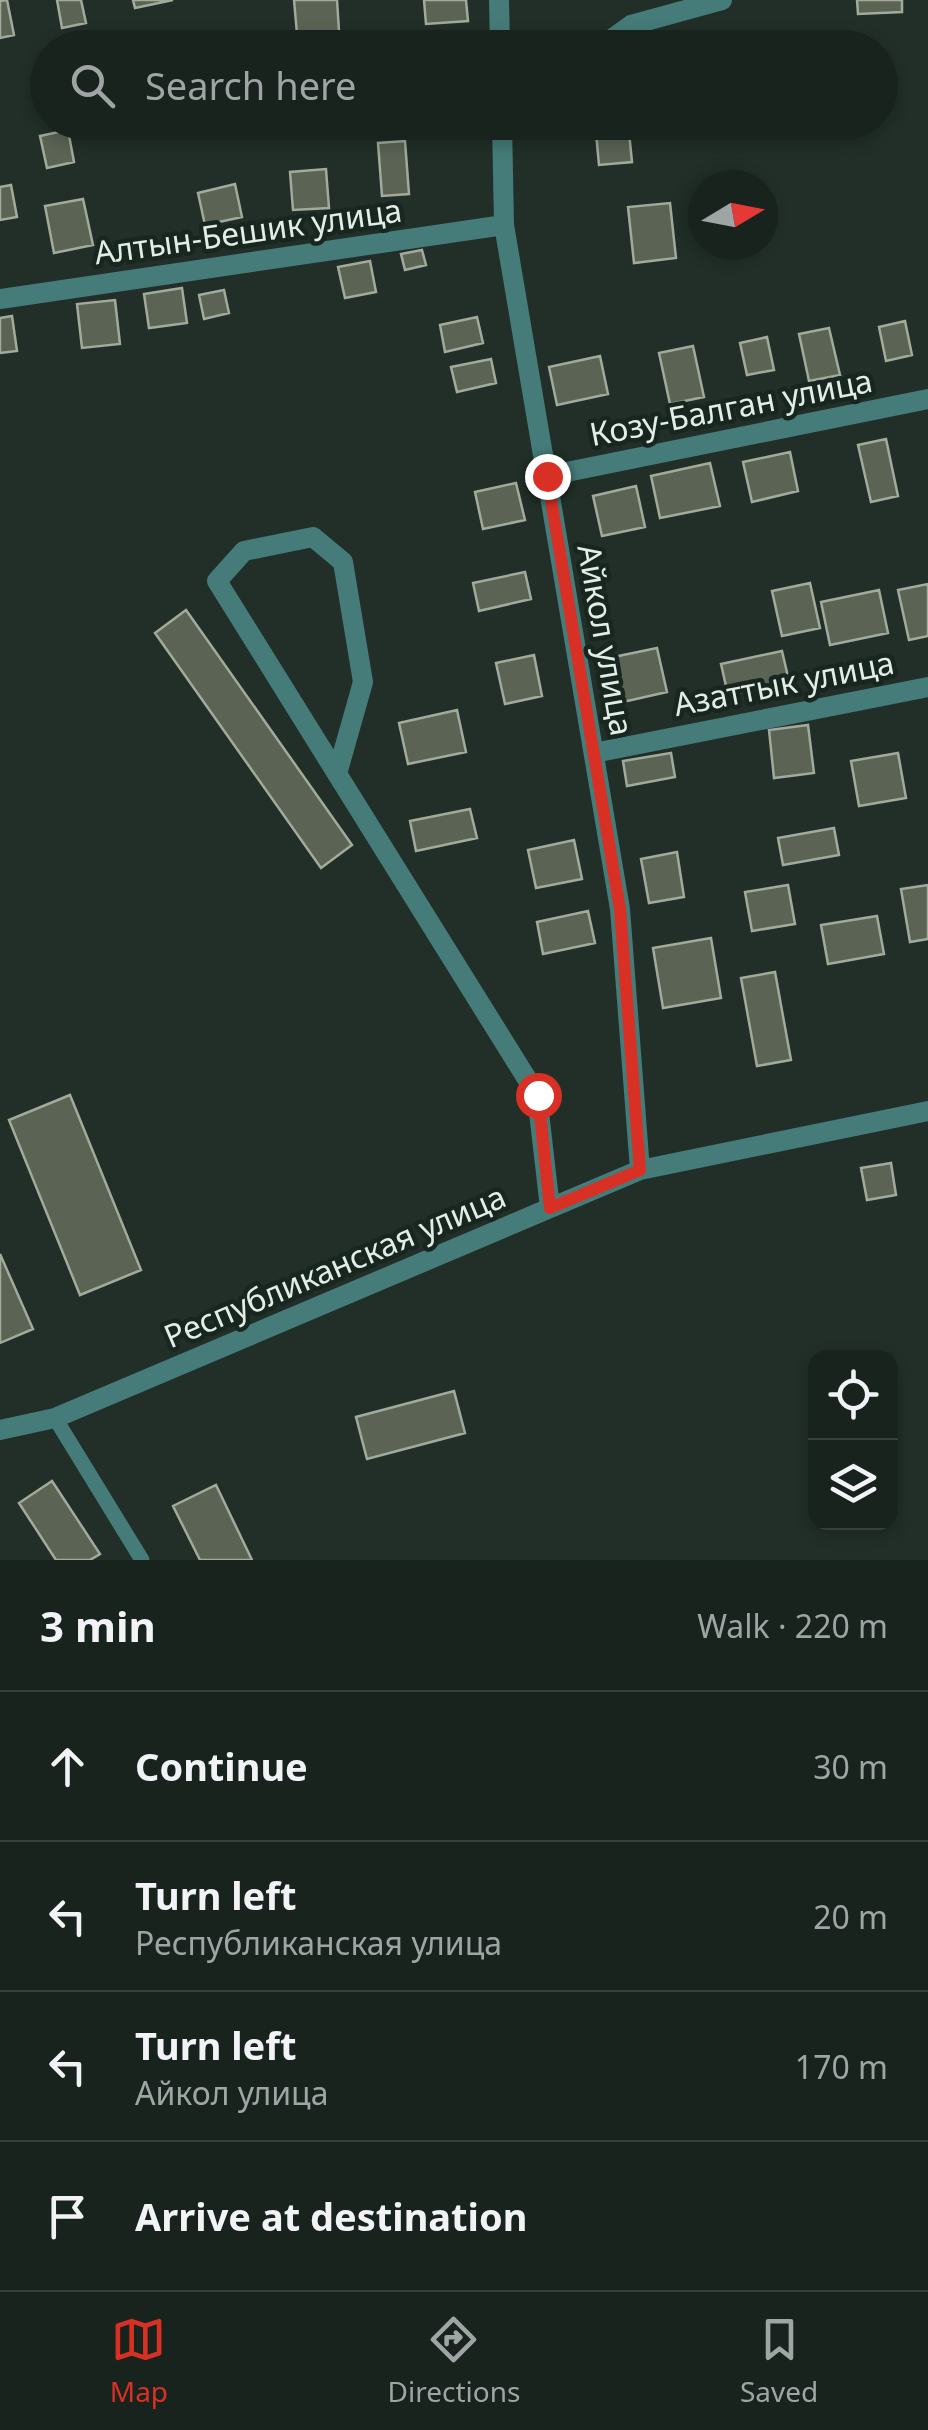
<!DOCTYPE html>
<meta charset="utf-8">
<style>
:root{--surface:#19231e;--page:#262f2b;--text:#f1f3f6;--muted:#9fa4a4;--line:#37403c;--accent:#d93025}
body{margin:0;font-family:"Noto Sans",sans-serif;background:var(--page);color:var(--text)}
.controls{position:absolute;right:30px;bottom:30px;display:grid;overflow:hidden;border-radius:20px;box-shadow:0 5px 15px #0003}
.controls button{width:90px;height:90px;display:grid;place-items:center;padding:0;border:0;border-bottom:2px solid var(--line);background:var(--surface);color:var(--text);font:50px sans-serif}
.compass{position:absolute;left:688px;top:170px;width:90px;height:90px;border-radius:50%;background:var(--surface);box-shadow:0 5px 15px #0003;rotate:80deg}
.stop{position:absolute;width:30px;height:30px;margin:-22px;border:8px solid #d93025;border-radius:50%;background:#fff}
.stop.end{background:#d93025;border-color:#fff;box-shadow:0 2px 10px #0008}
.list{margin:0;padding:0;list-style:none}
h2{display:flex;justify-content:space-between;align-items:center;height:130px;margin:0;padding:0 40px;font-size:42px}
h2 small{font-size:32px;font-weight:400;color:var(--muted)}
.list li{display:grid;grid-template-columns:65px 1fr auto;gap:30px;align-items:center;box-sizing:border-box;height:150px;padding:0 40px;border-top:2px solid var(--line)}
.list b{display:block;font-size:38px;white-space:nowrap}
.list p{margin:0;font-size:32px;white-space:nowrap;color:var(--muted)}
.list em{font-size:32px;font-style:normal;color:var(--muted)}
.icon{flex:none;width:55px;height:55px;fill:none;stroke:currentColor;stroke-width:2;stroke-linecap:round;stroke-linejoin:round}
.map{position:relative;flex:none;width:928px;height:1560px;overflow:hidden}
.search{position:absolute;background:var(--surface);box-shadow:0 5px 15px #0003;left:30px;right:30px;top:30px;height:110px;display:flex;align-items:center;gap:25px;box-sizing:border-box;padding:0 35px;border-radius:55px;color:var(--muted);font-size:38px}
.sheet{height:730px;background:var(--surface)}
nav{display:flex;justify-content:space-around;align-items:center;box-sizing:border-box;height:140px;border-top:2px solid var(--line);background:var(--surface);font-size:28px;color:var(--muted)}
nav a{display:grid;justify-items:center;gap:5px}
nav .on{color:var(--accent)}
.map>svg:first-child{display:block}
</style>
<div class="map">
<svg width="928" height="1560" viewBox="0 0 928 1560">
<rect width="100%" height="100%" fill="#212f28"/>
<path fill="#5b6355" stroke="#a1aa9b" stroke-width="2.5" d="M7 0 14 35 0 38V1Z
M57 0H81L86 23 62 28Z
M133 0H173L135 8Z
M294 0H337L339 31 297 34Z
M424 0H466L468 21 426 24Z
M857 0H902V12L858 14Z
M750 41 751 48H717V44Z
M595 122H628L632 162 599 165Z
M68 130 74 162 47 168 40 136Z
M405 141 409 194 382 196 378 143Z
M326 169 329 208 293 210 290 172Z
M235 184 242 217 205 225 198 193Z
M11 185 17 217 0 220V187Z
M83 199 93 245 54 253 45 206Z
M670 203 676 258 634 263 628 207Z
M422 250 426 265 405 270 401 254Z
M370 261 376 292 345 298 338 267Z
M182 288 187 323 149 328 144 294Z
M224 290 229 313 204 319 199 295Z
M115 300 120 344 82 348 77 304Z
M12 316 17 351 0 353V318Z
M477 317 483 343 445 352 440 325Z
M905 321 912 355 886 361 879 327Z
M829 328 840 375 809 381 799 334Z
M767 337 774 370 747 375 740 343Z
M693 346 704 397 670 404 659 353Z
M600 356 608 394 557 405 549 367Z
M491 359 496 383 457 392 451 367Z
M886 439 898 496 871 502 858 445Z
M790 452 798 491 752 502 743 462Z
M710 463 720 506 660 518 651 476Z
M516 483 525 520 483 529 475 492Z
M636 486 645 527 602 536 593 496Z
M525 572 531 599 479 611 473 583Z
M810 583 820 628 782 636 772 591Z
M928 584V636L909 640 898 590Z
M879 590 888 633 830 645 821 602Z
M186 610 352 845 321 868 155 633Z
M657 648 667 692 614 704 604 659Z
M782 651 789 681 728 695 721 664Z
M534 655 542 696 505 704 496 663Z
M457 710 466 752 408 764 399 723Z
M808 725 814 773 774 778 769 730Z
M671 753 675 777 627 786 623 761Z
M898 753 906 798 859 806 851 761Z
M470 809 477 838 416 851 410 821Z
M834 828 839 855 783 865 778 838Z
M574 840 582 879 536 888 528 850Z
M677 852 684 897 649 903 641 859Z
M788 885 795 924 752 931 745 892Z
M928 885V939L910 942 901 889Z
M588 911 595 943 543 954 537 922Z
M877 916 884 954 828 964 821 925Z
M711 938 721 998 663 1008 653 948Z
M775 972 791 1060 757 1066 741 978Z
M70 1095 141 1270 80 1295 9 1120Z
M891 1163 896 1195 867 1200 861 1168Z
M0 1254 33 1329 0 1343Z
M454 1391 465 1433 367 1459 356 1417Z
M52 1481 100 1554 90 1560H56L19 1503Z
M216 1485 252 1560H200L173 1506Z"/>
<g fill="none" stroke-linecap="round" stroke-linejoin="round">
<path stroke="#457b78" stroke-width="15" d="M55 1418 142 1560"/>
<path stroke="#457b78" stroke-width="20" d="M499 0 500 48
M599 48 631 25 722 0
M502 122 504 225 620 909 640 1170
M0 299 504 225
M547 476 928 399
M594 753 928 687
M337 774 363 682 343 562 313 537 244 551 217 581 537 1095 550 1208
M0 1430 55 1418 640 1170 928 1111"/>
</g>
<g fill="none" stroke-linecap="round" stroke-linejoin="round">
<path stroke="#d93025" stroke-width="12" d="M538 1095 550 1208 640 1170 620 909 547 476"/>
</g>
<g text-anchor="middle" stroke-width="9" stroke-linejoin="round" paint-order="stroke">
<g font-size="32" fill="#e3ede7" stroke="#17261e">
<text transform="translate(248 232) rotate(-8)" y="11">Алтын-Бешик улица</text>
<text transform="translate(731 408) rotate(-11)" y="11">Козу-Балган улица</text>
<text transform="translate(605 640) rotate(80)" y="11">Айкол улица</text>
<text transform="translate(784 684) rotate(-11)" y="11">Азаттык улица</text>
<text transform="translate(335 1267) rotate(-23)" y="11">Республиканская улица</text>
</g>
</g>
</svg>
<div class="controls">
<button><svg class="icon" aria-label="locate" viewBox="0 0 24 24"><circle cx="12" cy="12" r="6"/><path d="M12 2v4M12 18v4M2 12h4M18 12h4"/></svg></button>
<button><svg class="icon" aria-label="layers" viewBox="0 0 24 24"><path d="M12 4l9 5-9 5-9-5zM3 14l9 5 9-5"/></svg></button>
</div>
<svg class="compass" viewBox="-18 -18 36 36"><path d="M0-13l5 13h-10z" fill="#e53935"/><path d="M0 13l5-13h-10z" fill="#9fa4a4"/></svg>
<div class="stop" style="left:538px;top:1095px"></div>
<div class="stop end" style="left:547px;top:476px"></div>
<div class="search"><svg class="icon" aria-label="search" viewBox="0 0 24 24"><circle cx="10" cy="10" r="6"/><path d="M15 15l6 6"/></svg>Search here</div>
</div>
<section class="sheet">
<h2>3 min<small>Walk · 220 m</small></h2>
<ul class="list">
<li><svg class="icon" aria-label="ahead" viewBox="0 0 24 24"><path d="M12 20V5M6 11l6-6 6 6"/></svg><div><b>Continue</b></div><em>30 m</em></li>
<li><svg class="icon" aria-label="left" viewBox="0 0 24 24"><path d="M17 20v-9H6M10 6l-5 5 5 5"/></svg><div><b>Turn left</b><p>Республиканская улица</p></div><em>20 m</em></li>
<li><svg class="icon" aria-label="left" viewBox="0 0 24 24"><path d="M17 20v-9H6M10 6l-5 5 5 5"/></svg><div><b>Turn left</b><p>Айкол улица</p></div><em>170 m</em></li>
<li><svg class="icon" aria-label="arrive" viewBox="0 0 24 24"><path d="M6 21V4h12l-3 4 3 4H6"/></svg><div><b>Arrive at destination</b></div></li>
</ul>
</section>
<nav>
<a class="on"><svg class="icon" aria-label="map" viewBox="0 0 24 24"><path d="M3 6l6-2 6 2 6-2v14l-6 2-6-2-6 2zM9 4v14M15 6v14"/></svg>Map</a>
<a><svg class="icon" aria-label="directions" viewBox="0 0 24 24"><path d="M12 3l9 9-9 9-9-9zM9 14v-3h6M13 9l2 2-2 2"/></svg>Directions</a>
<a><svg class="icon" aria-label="saved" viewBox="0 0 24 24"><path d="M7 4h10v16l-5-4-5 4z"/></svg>Saved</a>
</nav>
